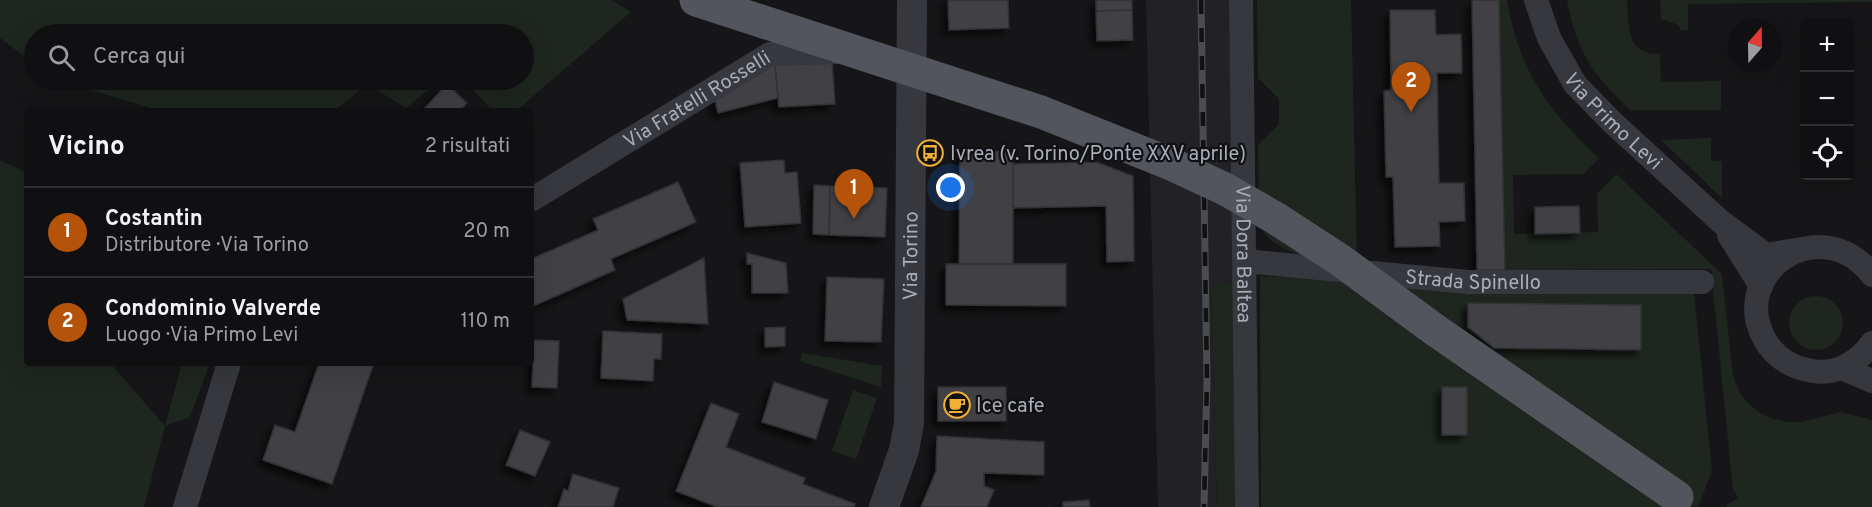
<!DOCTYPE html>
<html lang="it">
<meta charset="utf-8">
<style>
:root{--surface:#101012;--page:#1e1e20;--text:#f1f3f6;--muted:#9c9d9f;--line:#303032;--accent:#b45309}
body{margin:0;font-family:Overpass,sans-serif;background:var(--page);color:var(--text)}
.controls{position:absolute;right:18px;top:18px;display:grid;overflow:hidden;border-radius:6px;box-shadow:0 6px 24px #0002}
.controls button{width:54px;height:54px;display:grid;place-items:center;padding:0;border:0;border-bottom:2px solid var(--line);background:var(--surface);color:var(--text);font:30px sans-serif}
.compass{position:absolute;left:1728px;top:18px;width:54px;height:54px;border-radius:50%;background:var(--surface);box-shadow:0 6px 24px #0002;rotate:20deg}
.you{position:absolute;left:951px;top:188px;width:21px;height:21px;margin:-15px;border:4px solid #fff;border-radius:50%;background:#1a73e8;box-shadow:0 0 0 9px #1a73e833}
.badge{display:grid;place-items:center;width:39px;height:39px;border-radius:50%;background:var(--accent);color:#fff;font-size:20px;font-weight:700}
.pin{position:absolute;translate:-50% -50px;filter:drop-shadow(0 2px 3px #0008)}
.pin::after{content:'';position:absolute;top:32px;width:21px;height:18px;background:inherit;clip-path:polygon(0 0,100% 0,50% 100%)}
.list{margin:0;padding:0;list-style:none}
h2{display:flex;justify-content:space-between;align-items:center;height:78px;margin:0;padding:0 24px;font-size:26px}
h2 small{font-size:20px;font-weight:400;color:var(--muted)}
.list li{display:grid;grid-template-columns:39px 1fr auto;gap:18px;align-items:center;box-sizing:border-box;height:90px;padding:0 24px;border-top:2px solid var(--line)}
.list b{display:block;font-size:22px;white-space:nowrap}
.list p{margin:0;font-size:20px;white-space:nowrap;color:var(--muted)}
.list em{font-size:20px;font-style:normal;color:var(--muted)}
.icon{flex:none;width:33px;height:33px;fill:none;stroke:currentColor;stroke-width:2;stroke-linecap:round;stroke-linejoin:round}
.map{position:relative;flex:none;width:1872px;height:507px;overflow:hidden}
.search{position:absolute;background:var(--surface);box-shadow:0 6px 24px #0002;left:24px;top:24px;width:510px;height:66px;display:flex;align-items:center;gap:15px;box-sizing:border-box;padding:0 21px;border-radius:33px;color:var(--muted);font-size:22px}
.panel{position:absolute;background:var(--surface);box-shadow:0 6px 24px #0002;left:24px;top:108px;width:510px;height:258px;border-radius:6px}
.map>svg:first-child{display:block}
</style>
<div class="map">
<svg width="1872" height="507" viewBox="0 0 1872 507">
<defs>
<filter id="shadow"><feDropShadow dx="-5.5" dy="5.5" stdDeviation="3" flood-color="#0009"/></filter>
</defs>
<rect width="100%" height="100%" fill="#161618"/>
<path fill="#222225" d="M1146 0H1229L1233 282 1211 284 1217 507H1158Z"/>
<path fill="#1e261f" d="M0 0H611L631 12 516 111H493L463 80H524V34H34V64L0 38Z
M1257 0H1351L1357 261C1321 258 1280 260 1259 225L1258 145 1279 124V99L1258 78Z
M1499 0H1507C1519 71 1547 109 1599 158L1584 174 1513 175 1514 234 1598 232 1597 194 1616 174 1722 274 1733 376 1740 393 1747 402 1758 412 1770 418 1788 422H1801L1841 412 1872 420V507H1726L1728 504 1739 498 1733 490 1711 269 1505 270Z
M1567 0H1627C1629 26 1626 55 1660 54L1661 82 1721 81V110H1630C1592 73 1577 53 1567 0Z
M1660 0H1872V2L1688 4V30H1682L1676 24 1661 19Z
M56 80H441L406 108 367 84 334 111H162Z
M1711 138V161H1722V198L1661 140Z
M0 160 27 173V363H110L165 426 182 363H210L190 417 165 426 144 507H0Z
M1260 276 1694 293 1712 471 1698 507H1261Z
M1233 282 1238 507H1217L1211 284Z
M1789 323a27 27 0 1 1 54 0a27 27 0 1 1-54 0Z
M802 353 882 366 881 387 800 361Z
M853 390 877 398 856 459 832 451Z"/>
<path fill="#404145" stroke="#303034" stroke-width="1.5" filter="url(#shadow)" d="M948 0H1008L1009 28 949 30Z
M1096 0H1132V10L1096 11Z
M1472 0H1499L1505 270H1477Z
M1132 10 1133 40 1097 41 1096 11Z
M1390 10H1435L1436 35 1461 34 1462 73H1437L1439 183H1464L1465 221 1439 222 1440 246 1395 247 1393 177H1386L1384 91 1391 90Z
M832 60 835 104 779 107 775 64Z
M775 64 778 98 718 113 715 100Z
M447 84 467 103 460 111H422Z
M960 151H1013V264H959Z
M784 160 785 173 797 172 801 223 745 227 740 163Z
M1096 162 1133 176 1134 261 1107 262 1106 206 1013 208V164Z
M678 182 696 222 611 259 615 270 531 307V259L598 230 593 219Z
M814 185 830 186 829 235 813 234Z
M830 186 887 188 885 237 829 235Z
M1579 206 1580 233 1535 234V207Z
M747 253 786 263 788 293H752V264H747Z
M704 258 708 324 627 320 623 299Z
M946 264H1066V306L946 305Z
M827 277 884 279 881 342 825 341Z
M1468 303 1641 305V350L1494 348 1468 327Z
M785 327V346L765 347V328Z
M603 331 662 334 661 359H654L653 381 601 378Z
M534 340 559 341 557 388 532 387Z
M319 363H374L332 484 263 460 275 425 295 432Z
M774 382 828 400 816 439 762 422Z
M938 387H1006V421H938Z
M1442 387H1467V435H1442Z
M711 403 739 414 726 447 805 478 803 484 855 504 854 507H717L676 491Z
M520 430 550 442 535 476 506 465Z
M937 436 1044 442V475L984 473V486L994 490 987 507H921L936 471Z
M573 474 619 488 613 507H558L564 489 568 491Z
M1089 500 1090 507H1063V502Z"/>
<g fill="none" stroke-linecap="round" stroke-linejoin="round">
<g stroke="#37383d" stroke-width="24">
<path id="s1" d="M1241 0 1247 507"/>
<path id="s2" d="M1536 0 1549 38 1575 84 1612 122 1720 221 1766 255 1802 249"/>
<path id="s3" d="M531 200 770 54 838 52"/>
<path d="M1729 235 1761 286"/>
<path id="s4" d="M1244 261 1468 282H1702"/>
<path d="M1872 275C1821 209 1727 272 1765 340 1775 358 1793 368 1813 371 1836 375 1859 362 1872 343"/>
<path d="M1842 368 1872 381"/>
<path d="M185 507 229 363"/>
</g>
<path stroke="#37383d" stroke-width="30" id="s5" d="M884 507 904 450 909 423 912 0"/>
<g stroke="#4a4c52" stroke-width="7">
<path id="rail" d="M1201 0 1207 380 1204 507"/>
</g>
<use href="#rail" stroke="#111113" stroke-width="4.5" stroke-dasharray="14" stroke-linecap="butt"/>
<path stroke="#53555c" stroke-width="33" d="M696 0 1041 112 1171 164 1225 189 1277 219 1340 260 1435 330 1677 497"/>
</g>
<defs>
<g id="bus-ring" transform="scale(1.35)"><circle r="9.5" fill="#111113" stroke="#f2b134" stroke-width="1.5"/><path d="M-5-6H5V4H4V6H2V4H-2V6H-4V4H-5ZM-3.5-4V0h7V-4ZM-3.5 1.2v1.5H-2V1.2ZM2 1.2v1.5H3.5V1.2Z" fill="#f2b134"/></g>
<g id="cafe-ring" transform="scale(1.35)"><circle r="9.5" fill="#111113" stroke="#f2b134" stroke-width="1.5"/><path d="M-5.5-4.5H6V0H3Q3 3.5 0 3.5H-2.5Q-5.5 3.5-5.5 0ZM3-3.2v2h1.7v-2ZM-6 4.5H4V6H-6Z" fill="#f2b134"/></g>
</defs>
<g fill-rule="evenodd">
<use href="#bus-ring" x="930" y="153"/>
<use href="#cafe-ring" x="957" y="405"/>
</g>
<g text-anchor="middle" stroke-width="4.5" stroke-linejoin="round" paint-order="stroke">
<g font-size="20" fill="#a8adb8" stroke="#111113">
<text dy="7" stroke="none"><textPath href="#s3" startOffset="194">Via Fratelli Rosselli</textPath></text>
<text dy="7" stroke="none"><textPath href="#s2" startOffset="146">Via Primo Levi</textPath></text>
<text dy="7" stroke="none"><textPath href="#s1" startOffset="254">Via Dora Baltea</textPath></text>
<text dy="7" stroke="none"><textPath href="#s5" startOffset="255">Via Torino</textPath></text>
<text dy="7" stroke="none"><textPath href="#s4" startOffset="230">Strada Spinello</textPath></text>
</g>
<g font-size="20" fill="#a8adb8" stroke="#111113" text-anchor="start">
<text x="950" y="160">Ivrea (v. Torino/Ponte XXV aprile)</text>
<text x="976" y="412">Ice cafe</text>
</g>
</g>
</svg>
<div class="controls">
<button>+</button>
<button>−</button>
<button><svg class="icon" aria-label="locate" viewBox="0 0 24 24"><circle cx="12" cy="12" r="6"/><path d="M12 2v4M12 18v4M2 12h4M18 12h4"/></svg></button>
</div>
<svg class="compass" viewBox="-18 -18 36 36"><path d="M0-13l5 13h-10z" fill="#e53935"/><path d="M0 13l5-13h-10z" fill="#9c9d9f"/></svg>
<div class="you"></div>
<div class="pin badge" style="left:854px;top:219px">1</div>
<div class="pin badge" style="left:1411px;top:112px">2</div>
<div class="search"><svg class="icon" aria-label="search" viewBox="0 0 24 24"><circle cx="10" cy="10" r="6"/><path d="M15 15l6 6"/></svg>Cerca qui</div>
<section class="panel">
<h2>Vicino<small>2 risultati</small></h2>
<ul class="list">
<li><span class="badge">1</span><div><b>Costantin</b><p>Distributore · Via Torino</p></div><em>20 m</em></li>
<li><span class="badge">2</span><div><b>Condominio Valverde</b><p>Luogo · Via Primo Levi</p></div><em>110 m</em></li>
</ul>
</section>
</div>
